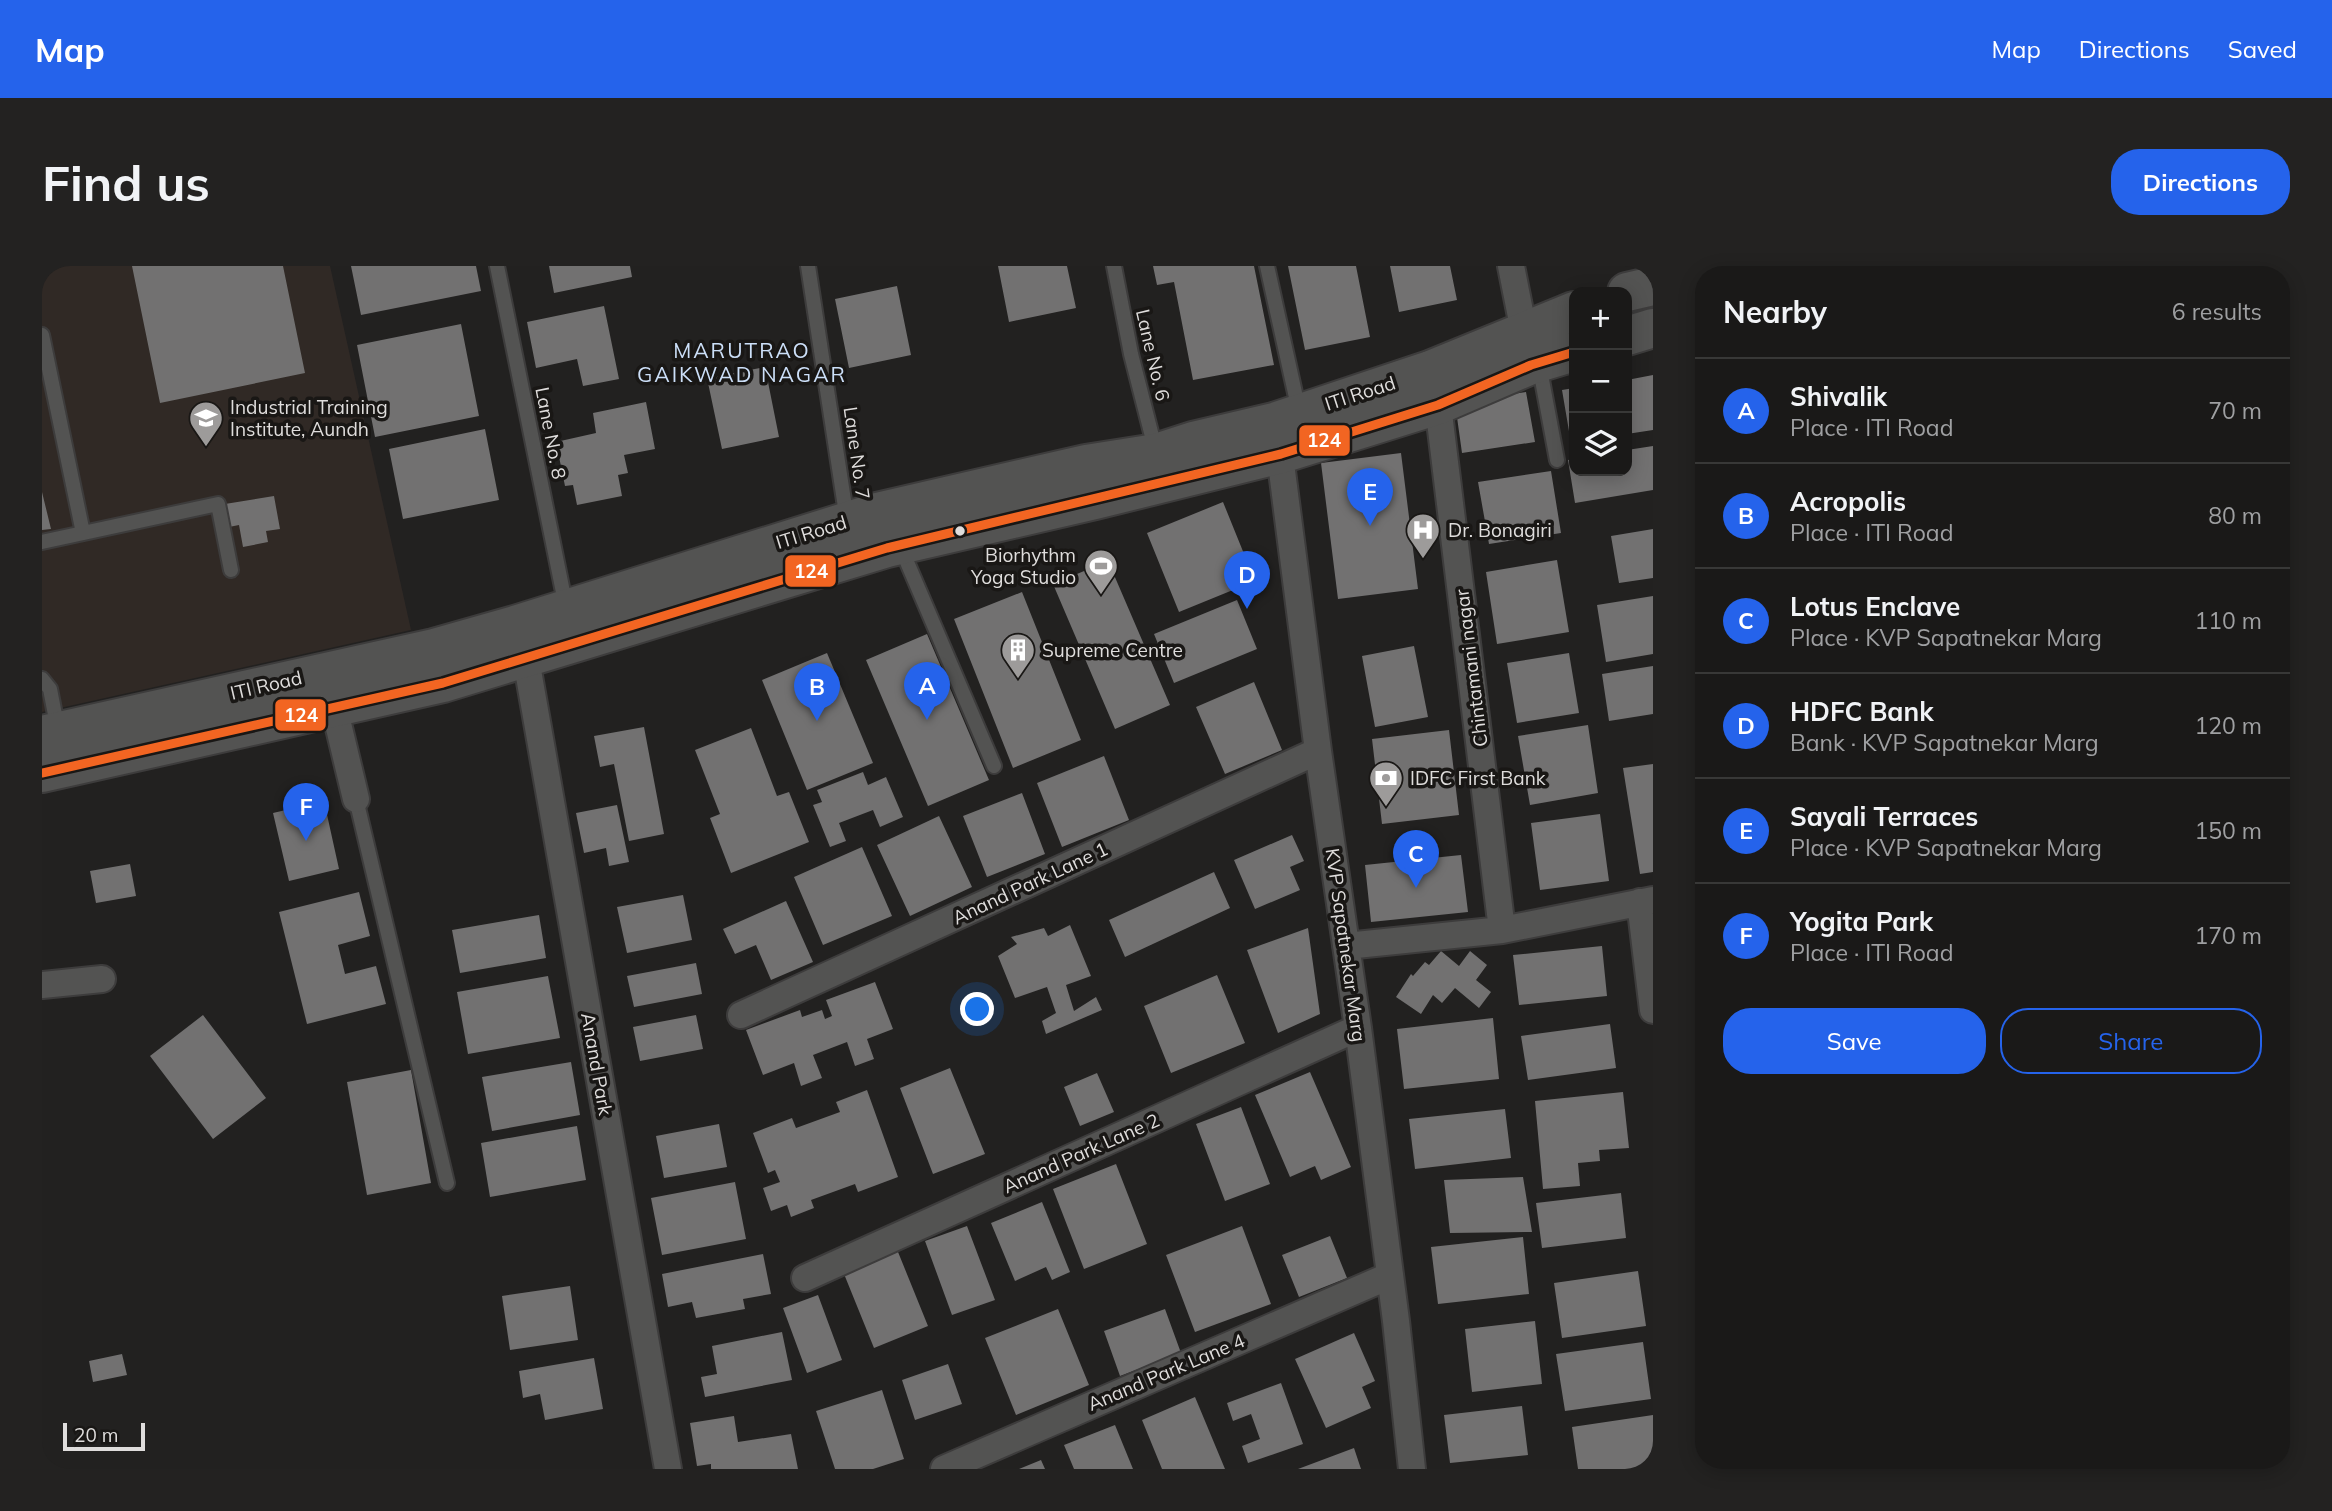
<!DOCTYPE html>
<meta charset="utf-8">
<style>
:root{--surface:#1a1918;--page:#232221;--text:#f1f3f6;--muted:#9fa0a2;--line:#383837;--accent:#2563eb}
body{margin:0;font-family:Mulish,sans-serif;background:var(--page);color:var(--text)}
.controls{position:absolute;right:21px;top:21px;display:grid;overflow:hidden;border-radius:14px;box-shadow:0 4px 18px #0003}
.controls button{width:63px;height:63px;display:grid;place-items:center;padding:0;border:0;border-bottom:2px solid var(--line);background:var(--surface);color:var(--text);font:35px sans-serif}
.scale{position:absolute;left:21px;bottom:18px;width:82px;box-sizing:border-box;padding-left:7px;border:4px solid #dfdddc;border-top:0;font-size:19px;line-height:24px;white-space:nowrap;color:#dfdddc;-webkit-text-stroke:5px #191715;paint-order:stroke}
.you{position:absolute;left:936px;top:744px;width:24px;height:24px;margin:-18px;border:5px solid #fff;border-radius:50%;background:#1a73e8;box-shadow:0 0 0 10px #1a73e833}
.badge{display:grid;place-items:center;width:46px;height:46px;border-radius:50%;background:var(--accent);color:#fff;font-size:23px;font-weight:700}
.pin{position:absolute;translate:-50% -58px;filter:drop-shadow(0 2px 4px #0008)}
.pin::after{content:'';position:absolute;top:37px;width:24px;height:21px;background:inherit;clip-path:polygon(0 0,100% 0,50% 100%)}
.list{margin:0;padding:0;list-style:none}
h2{display:flex;justify-content:space-between;align-items:center;height:91px;margin:0;padding:0 28px;font-size:30px}
h2 small{font-size:23px;font-weight:400;color:var(--muted)}
.list li{display:grid;grid-template-columns:46px 1fr auto;gap:21px;align-items:center;box-sizing:border-box;height:105px;padding:0 28px;border-top:2px solid var(--line)}
.list b{display:block;font-size:26px;white-space:nowrap}
.list p{margin:0;font-size:23px;white-space:nowrap;color:var(--muted)}
.list em{font-size:23px;font-style:normal;color:var(--muted)}
.actions{display:flex;gap:14px;padding:21px 28px}
.actions a{flex:1;padding:16px 0;border:2px solid var(--accent);border-radius:28px;text-align:center;font-size:24px;color:var(--accent)}
.actions .main{background:var(--accent);color:#fff}
.icon{flex:none;width:38px;height:38px;fill:none;stroke:currentColor;stroke-width:2;stroke-linecap:round;stroke-linejoin:round}
.map{position:relative;flex:none;width:1611px;height:1203px;overflow:hidden;border-radius:28px}
header{display:flex;align-items:center;gap:42px;box-sizing:border-box;height:98px;padding:0 35px;background:var(--accent);color:#fff}
header strong{font-size:33px}
nav{display:flex;gap:38px;margin-inline-start:auto;font-size:24px}
.intro{display:flex;align-items:center;justify-content:space-between;box-sizing:border-box;height:168px;padding:0 42px}
h1{margin:0;font-size:49px}
.button{padding:18px 32px;border-radius:28px;background:var(--accent);color:#fff;font-size:24px;font-weight:700}
main{display:flex;gap:42px;padding:0 42px}
aside{flex:1;background:var(--surface);border-radius:28px;box-shadow:0 4px 18px #0003}
.map>svg:first-child{display:block}
</style>
<header>
<strong>Map</strong>
<nav><a>Map</a><a>Directions</a><a>Saved</a></nav>
</header>
<div class="intro"><h1>Find us</h1><a class="button">Directions</a></div>
<main>
<div class="map">
<svg width="1611" height="1203" viewBox="0 0 1611 1203">
<rect width="100%" height="100%" fill="#222120"/>
<path fill="#302925" d="M0 0H288L369 364 0 446Z"/>
<path fill="#727171" d="M90 0H241L263 107 118 137Z
M309 0H434L439 25 319 49Z
M507 0H588L590 11 512 27Z
M956 0H1025L1034 42 967 56Z
M1111 0H1212L1232 99 1151 114 1132 16 1115 19Z
M1246 0H1314L1328 71 1263 84Z
M1348 0H1408L1415 34 1357 46Z
M855 20 869 89 807 102 793 33Z
M562 40 577 113 541 120 535 93 494 102 485 56Z
M419 58 437 150 333 171 315 79Z
M723 101 737 171 680 183 665 112Z
M1611 109V164L1585 168V114Z
M1532 122V177H1529L1520 124Z
M1484 126 1493 176 1420 187 1413 137Z
M604 136 613 183 582 189 586 207 576 209 580 230 535 239 531 219 523 220 514 176 554 167 551 147Z
M443 163 457 234 361 253 347 183Z
M1611 180V224L1533 237 1526 194 1532 193V205H1585V184Z
M1359 187 1376 323 1296 333 1279 197Z
M1509 205 1519 267 1447 278 1436 216Z
M0 226 9 263 0 264Z
M232 230 238 263 224 265 226 276 201 281 197 259 187 261 183 238Z
M1181 236 1213 315 1137 346 1105 267Z
M1611 263V312L1577 317 1569 270Z
M1515 294 1527 366 1455 378 1444 306Z
M1066 295 1128 439 1073 463 1011 318Z
M980 326 1039 474 971 502 912 353Z
M1611 330V388L1564 396 1555 339Z
M1195 334 1215 383 1132 417 1112 368Z
M885 368 947 514 886 540 824 394Z
M1372 380 1386 451 1333 461 1320 390Z
M785 387 831 497 765 524 720 414Z
M1527 387 1537 447 1475 457 1465 397Z
M1611 400V448L1567 455 1560 408Z
M1212 416 1240 484 1183 508 1154 441Z
M1546 459 1556 527 1488 539 1476 470Z
M602 461 622 568 587 575 572 498 558 501 552 470Z
M709 462 735 530 747 526 767 576 689 607 668 552 678 548 653 484Z
M1407 464 1417 549 1340 558 1330 473Z
M1062 490 1087 554 1020 581 995 517Z
M1611 498V606L1598 608 1581 502Z
M821 506 826 519 844 511 861 551 838 561 831 544 797 557 804 575 788 581 771 539 780 536 775 524Z
M980 527 1003 588 945 611 921 550Z
M282 535 297 603 247 615 231 547Z
M575 539 587 596 567 600 564 582 542 587 534 547Z
M1558 548 1567 615 1498 624 1489 557Z
M897 550 930 621 868 650 835 579Z
M1250 569 1262 595 1248 601 1258 624 1213 643 1192 594Z
M820 581 850 650 781 679 752 611Z
M1419 589 1426 646 1329 656 1323 599Z
M88 598 94 630 54 637 48 605Z
M1172 606 1188 642 1083 691 1067 654Z
M317 626 328 670 296 679 303 708 334 700 344 738 265 758 237 646Z
M641 629 650 674 585 687 575 641Z
M744 635 771 696 729 714 714 679 693 688 681 663Z
M497 649 504 692 418 707 410 664Z
M1028 659 1049 710 1024 719 1032 745 1054 731 1060 744 1004 768 1000 755 1014 747 1005 721 973 732 956 690 975 678 969 671 1002 662 1006 670Z
M1266 662 1278 748 1236 767 1205 684Z
M1560 680 1565 730 1477 739 1471 689Z
M1399 685 1417 700 1428 685 1445 699 1434 714 1449 726 1437 742 1413 722 1400 737 1391 729 1379 748 1354 731 1369 708 1371 710 1383 696 1387 699Z
M654 697 660 728 592 741 585 710Z
M1175 709 1203 777 1129 807 1102 740Z
M506 710 518 772 426 788 415 726Z
M833 716 851 763 825 773 832 793 813 800 805 776 771 789 780 812 759 820 752 797 721 809 704 764 758 744 760 751 780 744 783 753 790 750 784 734Z
M161 749 224 832 171 873 108 790Z
M654 749 661 783 598 795 591 761Z
M1451 752 1457 813 1362 823 1355 763Z
M1568 758 1574 802 1486 814 1479 770Z
M529 796 538 849 450 865 440 811Z
M908 802 943 888 891 908 858 822Z
M369 804 389 917 325 929 305 816Z
M1268 806 1309 901 1279 914 1273 900 1248 911 1213 829Z
M1055 807 1072 846 1038 860 1022 821Z
M825 824 856 911 816 926 813 918 769 934 772 942 749 951 745 939 729 945 721 922 738 916 733 904 726 907 711 867 750 852 754 862 798 846 794 836Z
M1581 826 1587 882 1557 884 1558 895 1536 897 1538 920 1501 923 1493 835Z
M1199 841 1228 918 1183 935 1154 858Z
M1463 843 1469 892 1373 903 1367 853Z
M677 858 685 901 622 912 614 870Z
M535 860 544 914 448 931 439 877Z
M1074 898 1105 978 1042 1003 1011 923Z
M1481 911 1490 966 1408 967 1402 914Z
M693 916 704 973 620 989 609 932Z
M1579 927 1584 972 1500 982 1494 937Z
M1000 936 1028 1006 1010 1014 1004 1001 973 1015 949 957Z
M925 960 953 1034 910 1049 883 975Z
M1200 960 1229 1038 1153 1066 1124 989Z
M1288 970 1305 1012 1257 1031 1240 989Z
M1481 971 1487 1028 1396 1038 1389 981Z
M854 981 886 1060 832 1082 800 1003Z
M721 988 729 1028 701 1033 703 1043 654 1052 650 1036 626 1041 620 1008Z
M1596 1005 1604 1060 1520 1072 1512 1017Z
M528 1020 536 1074 468 1084 460 1030Z
M776 1029 800 1094 765 1107 741 1042Z
M1016 1043 1047 1119 974 1149 943 1072Z
M1123 1043 1139 1087 1078 1110 1062 1065Z
M1493 1055 1500 1118 1430 1126 1423 1063Z
M740 1066 750 1114 663 1131 659 1111 675 1108 670 1080Z
M1312 1067 1333 1115 1320 1121 1329 1142 1284 1162 1253 1093Z
M1601 1076 1609 1133 1523 1145 1514 1088Z
M80 1088 85 1109 51 1116 47 1095Z
M552 1092 561 1143 503 1154 498 1128 481 1132 477 1105Z
M906 1098 920 1138 873 1154 860 1114Z
M1239 1117 1261 1178 1206 1197 1200 1180 1218 1173 1209 1148 1191 1155 1185 1137Z
M840 1124 862 1193 831 1203H793L774 1145Z
M1153 1131 1183 1203H1120L1100 1154Z
M1480 1140 1486 1189 1408 1197 1402 1149Z
M1611 1149V1203H1536L1530 1161Z
M692 1150 696 1176 749 1168 756 1203H669V1198L655 1200 648 1157Z
M1073 1159 1091 1203H1032L1022 1179Z
M1312 1182 1319 1203H1256Z
M999 1194 1003 1203H977Z"/>
<g fill="none" stroke-linecap="round" stroke-linejoin="round">
<g stroke="#3d3c3c" stroke-width="18">
<path id="lane" d="M455 0 524 341
M766 0 805 254
M1072 0 1089 88 1114 186
M1225 0 1257 145
M0 69 41 267
M1497 98 1515 194
M0 276 176 238 189 304
M859 282 952 500
M0 413 8 423 16 464
M314 533 405 917"/>
</g>
<g stroke="#3d3c3c" stroke-width="30">
<path id="street" d="M1469 0 1485 81
M1396 139 1460 664
M1236 174 1276 485 1316 762 1354 1055 1370 1203
M479 378 484 393 626 1203
M292 441 314 533
M1598 636 1611 744
M1304 680 1460 664 1611 634
M0 719 60 713
M699 749 1276 485
M763 1012 1316 762
M902 1203 1347 1010"/>
</g>
<g stroke="#3d3c3c" stroke-width="42">
<path id="secondary" d="M1585 26 1611 20
M1585 70 1611 62
M0 469 392 382 473 359 835 246 1044 198 1114 187 1151 175 1232 156 1388 104 1532 45
M0 507 401 417 845 282 1053 234 1239 188 1396 139 1489 99 1532 86"/>
</g>
<use href="#lane" stroke="#535352" stroke-width="14"/>
<use href="#street" stroke="#535352" stroke-width="26"/>
<use href="#secondary" stroke="#535352" stroke-width="38"/>
<g stroke="#191715" stroke-width="14">
<path id="bus-1" d="M0 507 401 417 845 282 1239 188 1396 139 1489 99 1532 86"/>
</g>
<use href="#bus-1" stroke="#f26522" stroke-width="9"/>
</g>
<defs>
<g id="university-pin" transform="scale(1.75)"><path d="M0 17L-7.5 6A9.5 9.5 0 1 1 7.5 6Z" fill="#9d9b9a" stroke="#191715"/><path d="M0-5L7-2L0 1L-7-2ZM-4 1L0 2.5L4 1V4Q0 6-4 4Z" fill="#fff"/></g>
<g id="hospital-pin" transform="scale(1.75)"><path d="M0 17L-7.5 6A9.5 9.5 0 1 1 7.5 6Z" fill="#9d9b9a" stroke="#191715"/><path d="M-5-5h3v3.5h4V-5h3V5h-3V1.5h-4V5h-3Z" fill="#fff"/></g>
<g id="stadium-pin" transform="scale(1.75)"><path d="M0 17L-7.5 6A9.5 9.5 0 1 1 7.5 6Z" fill="#9d9b9a" stroke="#191715"/><path d="M0-5a6.5 5 0 1 0 0 10a6.5 5 0 1 0 0-10ZM-3.5-1.8h7v3.6h-7Z" fill="#fff"/></g>
<g id="building-pin" transform="scale(1.75)"><path d="M0 17L-7.5 6A9.5 9.5 0 1 1 7.5 6Z" fill="#9d9b9a" stroke="#191715"/><path d="M-4-6H4V6H1V3H-1V6H-4ZM-2.5-4.3h1.7v1.8h-1.7ZM.8-4.3h1.7v1.8H.8ZM-2.5-1h1.7V.8h-1.7ZM.8-1h1.7V.8H.8Z" fill="#fff"/></g>
<g id="bank-pin" transform="scale(1.75)"><path d="M0 17L-7.5 6A9.5 9.5 0 1 1 7.5 6Z" fill="#9d9b9a" stroke="#191715"/><path d="M-6-4H6V4H-6ZM0-2.3a2.3 2.3 0 1 0 0 4.6a2.3 2.3 0 1 0 0-4.6Z" fill="#fff"/></g>
</defs>
<g fill-rule="evenodd">
<use href="#university-pin" x="164" y="152"/>
<use href="#hospital-pin" x="1381" y="264"/>
<use href="#stadium-pin" x="1059" y="300"/>
<use href="#building-pin" x="976" y="384"/>
<use href="#bank-pin" x="1344" y="512"/>
</g>
<circle fill="#dfdddc" stroke="#191715" stroke-width="2.5" cx="918" cy="265" r="6"/>
<g text-anchor="middle" stroke-width="7" stroke-linejoin="round" paint-order="stroke">
<g font-size="19" fill="#dfdddc" stroke="#191715">
<text transform="translate(1111 89) rotate(77)" y="7">Lane No. 6</text>
<text transform="translate(1318 127) rotate(-18)" y="7">ITI Road</text>
<text transform="translate(509 167) rotate(79)" y="7">Lane No. 8</text>
<text transform="translate(815 187) rotate(82)" y="7">Lane No. 7</text>
<text transform="translate(769 266) rotate(-17)" y="7">ITI Road</text>
<text transform="translate(1429 402) rotate(-97)" y="7">Chintamani nagar</text>
<text transform="translate(224 419) rotate(-13)" y="7">ITI Road</text>
<text transform="translate(988 617) rotate(-25)" y="7">Anand Park Lane 1</text>
<text transform="translate(1304 679) rotate(82)" y="7">KVP Sapatnekar Marg</text>
<text transform="translate(555 798) rotate(80)" y="7">Anand Park</text>
<text transform="translate(1039 887) rotate(-24)" y="7">Anand Park Lane 2</text>
<text transform="translate(1124 1106) rotate(-23)" y="7">Anand Park Lane 4</text>
</g>
<g font-size="19" fill="#dfdddc" stroke="#191715" text-anchor="start">
<text x="188" y="148">Industrial Training<tspan x="188" dy="22">Institute, Aundh</tspan></text>
<text x="1406" y="271">Dr. Bonagiri</text>
<text x="1034" y="296" text-anchor="end">Biorhythm<tspan x="1034" dy="22">Yoga Studio</tspan></text>
<text x="1000" y="391">Supreme Centre</text>
<text x="1368" y="519">IDFC First Bank</text>
</g>
<g font-size="21" letter-spacing="2" fill="#ccdff8" stroke="#191715">
<text x="700" y="92">MARUTRAO<tspan x="700" dy="24">GAIKWAD NAGAR</tspan></text>
</g>
</g>
<g stroke="#191715" stroke-width="2.5">
<rect x="1256" y="158" width="53" height="33" rx="7" fill="#f26522"/>
<rect x="742" y="288" width="53" height="34" rx="7" fill="#f26522"/>
<rect x="232" y="432" width="53" height="34" rx="7" fill="#f26522"/>
</g>
<g font-size="19" text-anchor="middle" font-weight="bold" fill="#fff">
<text x="1282" y="181">124</text>
<text x="769" y="312">124</text>
<text x="259" y="456">124</text>
</g>
</svg>
<div class="controls">
<button>+</button>
<button>−</button>
<button><svg class="icon" aria-label="layers" viewBox="0 0 24 24"><path d="M12 4l9 5-9 5-9-5zM3 14l9 5 9-5"/></svg></button>
</div>
<div class="scale">20 m</div>
<div class="you"></div>
<div class="pin badge" style="left:885px;top:454px">A</div>
<div class="pin badge" style="left:775px;top:455px">B</div>
<div class="pin badge" style="left:1374px;top:622px">C</div>
<div class="pin badge" style="left:1205px;top:343px">D</div>
<div class="pin badge" style="left:1328px;top:260px">E</div>
<div class="pin badge" style="left:264px;top:575px">F</div>
</div>
<aside>
<h2>Nearby<small>6 results</small></h2>
<ul class="list">
<li><span class="badge">A</span><div><b>Shivalik</b><p>Place · ITI Road</p></div><em>70 m</em></li>
<li><span class="badge">B</span><div><b>Acropolis</b><p>Place · ITI Road</p></div><em>80 m</em></li>
<li><span class="badge">C</span><div><b>Lotus Enclave</b><p>Place · KVP Sapatnekar Marg</p></div><em>110 m</em></li>
<li><span class="badge">D</span><div><b>HDFC Bank</b><p>Bank · KVP Sapatnekar Marg</p></div><em>120 m</em></li>
<li><span class="badge">E</span><div><b>Sayali Terraces</b><p>Place · KVP Sapatnekar Marg</p></div><em>150 m</em></li>
<li><span class="badge">F</span><div><b>Yogita Park</b><p>Place · ITI Road</p></div><em>170 m</em></li>
</ul>
<div class="actions"><a class="main">Save</a><a>Share</a></div>
</aside>
</main>
